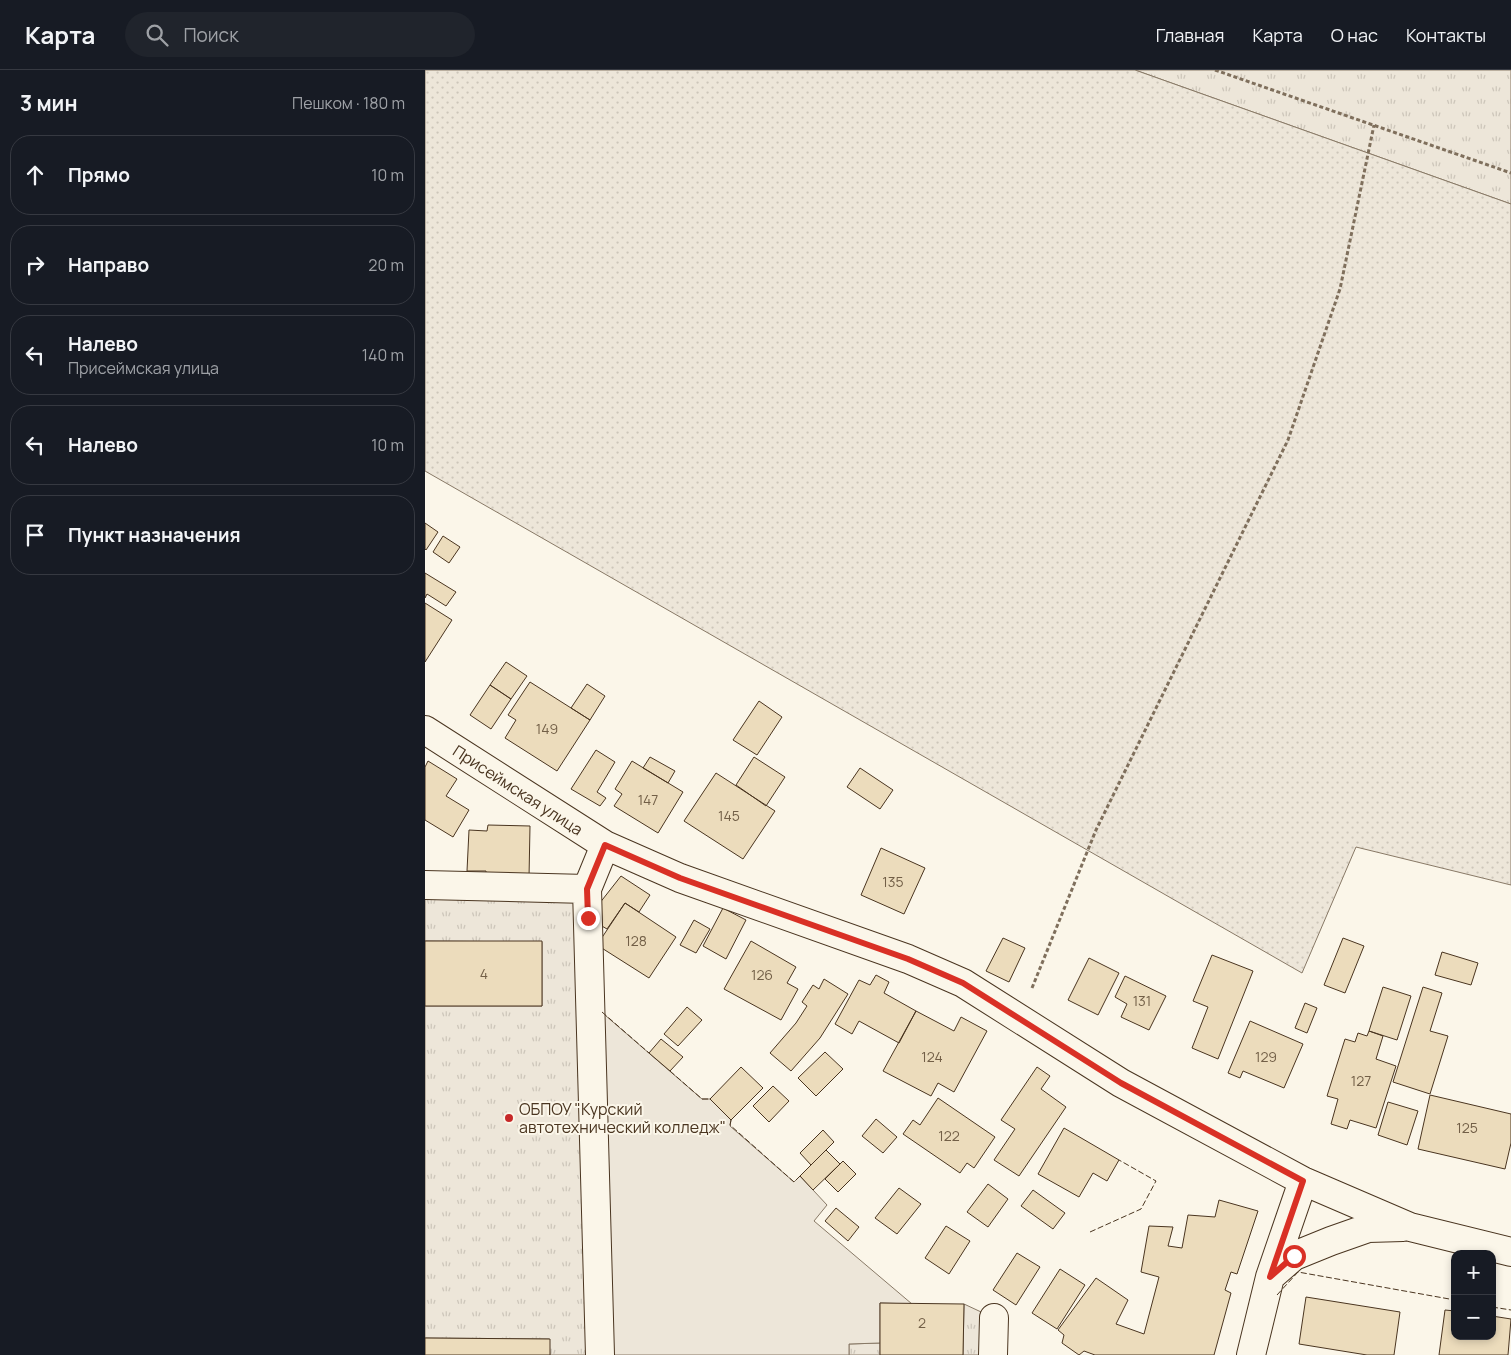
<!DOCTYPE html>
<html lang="ru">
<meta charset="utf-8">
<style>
:root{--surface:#171b24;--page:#20242c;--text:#f1f3f6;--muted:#9ea1a6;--line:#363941}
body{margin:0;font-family:Manrope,sans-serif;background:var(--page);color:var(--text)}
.controls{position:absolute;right:15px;bottom:15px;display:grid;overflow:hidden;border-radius:10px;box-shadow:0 2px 8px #0003}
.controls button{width:45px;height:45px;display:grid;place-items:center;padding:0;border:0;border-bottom:1px solid var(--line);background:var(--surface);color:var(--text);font:25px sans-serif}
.stop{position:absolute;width:15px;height:15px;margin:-11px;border:4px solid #d93025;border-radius:50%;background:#fff}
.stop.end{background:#d93025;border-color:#fff;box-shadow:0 1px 5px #0008}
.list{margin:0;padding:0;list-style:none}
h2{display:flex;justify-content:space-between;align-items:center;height:65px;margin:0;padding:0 20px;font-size:21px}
h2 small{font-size:16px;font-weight:400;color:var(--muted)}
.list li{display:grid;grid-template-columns:32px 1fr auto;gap:15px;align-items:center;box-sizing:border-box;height:80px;margin:0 10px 10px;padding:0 10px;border:1px solid var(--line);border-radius:20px}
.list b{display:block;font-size:19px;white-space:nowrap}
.list p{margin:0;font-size:16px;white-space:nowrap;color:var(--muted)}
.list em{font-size:16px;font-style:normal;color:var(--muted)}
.icon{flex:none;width:28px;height:28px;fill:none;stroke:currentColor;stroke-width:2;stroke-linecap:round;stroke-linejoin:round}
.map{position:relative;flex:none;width:1086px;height:1285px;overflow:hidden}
header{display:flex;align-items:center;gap:30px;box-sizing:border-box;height:70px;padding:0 25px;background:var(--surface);border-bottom:1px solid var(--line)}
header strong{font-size:24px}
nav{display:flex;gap:28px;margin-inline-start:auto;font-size:18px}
.search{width:350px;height:45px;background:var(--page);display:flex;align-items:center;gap:12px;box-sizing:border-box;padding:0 18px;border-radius:28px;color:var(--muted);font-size:19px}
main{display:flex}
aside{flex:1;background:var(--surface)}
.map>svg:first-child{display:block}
</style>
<header>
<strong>Карта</strong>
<div class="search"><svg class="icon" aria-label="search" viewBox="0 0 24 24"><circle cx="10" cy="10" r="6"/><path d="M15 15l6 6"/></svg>Поиск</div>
<nav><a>Главная</a><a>Карта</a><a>О нас</a><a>Контакты</a></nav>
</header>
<main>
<aside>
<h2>3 мин<small>Пешком · 180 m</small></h2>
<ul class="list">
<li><svg class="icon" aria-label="ahead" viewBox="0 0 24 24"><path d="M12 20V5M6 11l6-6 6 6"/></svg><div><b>Прямо</b></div><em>10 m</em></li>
<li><svg class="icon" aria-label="right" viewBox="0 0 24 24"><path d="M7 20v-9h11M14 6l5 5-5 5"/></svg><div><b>Направо</b></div><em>20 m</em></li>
<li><svg class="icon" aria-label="left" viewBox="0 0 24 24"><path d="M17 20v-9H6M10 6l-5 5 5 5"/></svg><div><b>Налево</b><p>Присеймская улица</p></div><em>140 m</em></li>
<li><svg class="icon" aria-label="left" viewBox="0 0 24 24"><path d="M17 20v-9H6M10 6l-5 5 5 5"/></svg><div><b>Налево</b></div><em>10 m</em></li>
<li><svg class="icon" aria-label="arrive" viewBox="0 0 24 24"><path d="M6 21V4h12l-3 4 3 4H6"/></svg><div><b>Пункт назначения</b></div></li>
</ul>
</aside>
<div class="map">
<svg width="1086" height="1285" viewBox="0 0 1086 1285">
<defs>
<pattern id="grass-tufts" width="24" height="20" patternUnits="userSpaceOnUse" patternTransform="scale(1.25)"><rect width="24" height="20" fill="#ede6d9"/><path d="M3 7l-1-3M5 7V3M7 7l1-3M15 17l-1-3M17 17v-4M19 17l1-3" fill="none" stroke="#cdc6ba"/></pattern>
<pattern id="garden-dots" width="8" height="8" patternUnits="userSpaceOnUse" patternTransform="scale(1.25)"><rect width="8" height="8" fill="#ede6d9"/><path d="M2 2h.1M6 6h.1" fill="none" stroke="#cdc6ba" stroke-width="1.8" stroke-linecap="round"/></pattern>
</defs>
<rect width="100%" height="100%" fill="#fbf6e9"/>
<path fill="url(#grass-tufts)" stroke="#887966" d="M710 0H1086V134Z
M0 815 162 819 175 1285H125L124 1269 0 1268V936H117V872L0 871Z
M539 1234 569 1248 568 1285H538Z
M455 1273V1285H424V1274Z"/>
<path fill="url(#garden-dots)" stroke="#887966" d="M0 0H710L1086 134V815L931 777 877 903 0 401Z"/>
<path fill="#ede6d9" stroke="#887966" d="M166 933 277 1029H285L306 1050 305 1056 369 1112 375 1106 402 1135 389 1151 487 1234 455 1233V1273L424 1274V1285H175Z"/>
<path fill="#ecdcbc" stroke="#4a3520" d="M0 453 13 462 1 480 0 479Z
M18 466 35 477 24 493 8 482Z
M0 503 31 522 21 536 2 524 0 528Z
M0 533 27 550 0 592Z
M81 592 102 606 86 629 65 615Z
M105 612 165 650 132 701 80 668 91 650 83 645Z
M162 614 180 626 165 650 146 638Z
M65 615 86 629 66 659 45 645Z
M334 631 357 647 332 685 308 670Z
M171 680 190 692 172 722 181 728 175 736 146 719Z
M225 687 250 701 243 713 218 698Z
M329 687 360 707 341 736 311 715Z
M3 691 32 709 21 726 44 740 28 767 0 750V697Z
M207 691 258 722 233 763 189 736 197 724 190 719Z
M435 698 468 720 455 739 422 717Z
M291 703 350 741 318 789 259 751Z
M63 755 105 756 104 808 61 807V801H42L44 760 62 761Z
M456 778 500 798 479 844 436 825Z
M196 806 225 825 214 842 200 833 182 859 163 848Z
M200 833 251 867 224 908 172 875Z
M298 838 321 850 301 889 278 876Z
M269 850 285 859 271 883 255 875Z
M578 868 600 878 584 912 561 901Z
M918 868 939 876 920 923 899 915Z
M0 871H117V936H0Z
M326 871 371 897 362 913 373 919 356 950 299 919Z
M1017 882 1053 893 1046 915 1010 905Z
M787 885 828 901 793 989 767 978 783 937 768 931Z
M664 888 694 903 673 945 643 930Z
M451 905 464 912 459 923 491 941 474 973 434 951 427 964 410 954 434 910 445 915Z
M700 906 741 926 724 960 696 947 702 934 690 927Z
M399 909 423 924 395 968 366 1001 345 983 371 953 382 936 377 932 388 915 394 919Z
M958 917 986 926 972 970 944 961Z
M998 917 1017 923 1005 961 1023 966 1005 1024 968 1012Z
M880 933 892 938 882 963 870 958Z
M262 937 277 950 253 976 239 964Z
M491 941 529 961 536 947 562 961 529 1022 513 1013 506 1026 458 1001Z
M825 951 878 974 859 1018 818 1001 815 1008 803 1003Z
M944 961 958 966 951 989 971 996 951 1058 925 1050 922 1059 906 1054 913 1029 902 1026 920 969 930 972 933 963 942 966Z
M236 969 258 987 245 1001 224 983Z
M400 982 418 999 391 1026 373 1008Z
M316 997 338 1018 306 1050 285 1029Z
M612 997 625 1006 616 1019 641 1037 594 1106 569 1090 590 1059 576 1050Z
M348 1016 364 1031 344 1052 328 1036Z
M1005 1025 1086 1044V1073L1080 1099 993 1079Z
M513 1028 570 1067 549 1098 542 1093 535 1103 478 1064 488 1050 495 1055Z
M963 1032 993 1041 982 1075 953 1065Z
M451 1049 472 1067 458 1083 437 1066Z
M639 1058 694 1090 682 1111 668 1103 654 1127 613 1104Z
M398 1060 409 1072 386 1095 375 1083Z
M401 1080 415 1094 388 1120 375 1106Z
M418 1091 431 1104 413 1122 400 1109Z
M563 1114 583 1129 563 1157 542 1142Z
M474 1118 496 1134 472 1164 450 1148Z
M608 1120 640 1143 628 1159 596 1136Z
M794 1130 833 1141 812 1204 806 1202 800 1220 806 1223 789 1285H670L659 1281 654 1285 637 1273 639 1265 633 1260 671 1208 703 1230 691 1254 719 1264 734 1207 716 1202 724 1156 748 1157 743 1176 757 1178 763 1145 790 1147Z
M411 1138 434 1157 423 1171 400 1151Z
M521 1156 545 1171 524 1204 500 1188Z
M592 1183 615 1197 591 1235 568 1220Z
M635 1199 660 1215 632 1259 607 1243Z
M881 1227 975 1242 969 1285H942L874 1274Z
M455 1233 539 1234 538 1285H455Z
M1020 1240 1030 1241V1266H1067V1246L1086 1249 1083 1285H1014Z
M0 1268 125 1269V1285H0Z"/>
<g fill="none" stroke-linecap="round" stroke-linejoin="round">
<g stroke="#4a3520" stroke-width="30">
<path id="minor" d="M0 660 180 775 255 808 483 889 538 913 696 1013 878 1111 985 1157 1086 1182
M0 815 162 819
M845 1207 869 1186 906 1171 943 1158 978 1157
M175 1285 162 819 180 775
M568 1285 569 1248
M826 1285 845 1207 878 1111"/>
</g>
<path stroke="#7f6f5c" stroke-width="3" stroke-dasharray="4 2.5" stroke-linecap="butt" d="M790 0 1086 103
M607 918 671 760 863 370 915 219 949 55"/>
<use href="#minor" stroke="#fbf6e9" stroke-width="28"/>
<path stroke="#4a3520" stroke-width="1" stroke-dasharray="6 2.5" stroke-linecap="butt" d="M177 942 224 983
M245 1001 277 1029H285
M306 1050 305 1055 369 1112 375 1106
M665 1162 716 1139 731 1111 694 1090
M852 1225 873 1202 1030 1230
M1067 1237 1086 1240"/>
</g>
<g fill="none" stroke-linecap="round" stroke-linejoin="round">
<path stroke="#d93025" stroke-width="6" d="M163 848 162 819 180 775 255 808 483 889 538 913 696 1013 878 1111 845 1207 869 1186"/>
</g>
<circle fill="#c62828" stroke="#fbf6e9" stroke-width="2" cx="84" cy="1048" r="5"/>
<g text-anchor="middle" stroke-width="4" stroke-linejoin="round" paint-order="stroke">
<g font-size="14" fill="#725f47">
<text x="122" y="664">149</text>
<text x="223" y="735">147</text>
<text x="304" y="751">145</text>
<text x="468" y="817">135</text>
<text x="211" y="876">128</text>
<text x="59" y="909">4</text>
<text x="337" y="910">126</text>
<text x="717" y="936">131</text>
<text x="507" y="992">124</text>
<text x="841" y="992">129</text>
<text x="936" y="1016">127</text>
<text x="1042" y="1063">125</text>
<text x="524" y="1071">122</text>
<text x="497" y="1258">2</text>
</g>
<g font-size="16" fill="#4a3520" stroke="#fbf6e9">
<text transform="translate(93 720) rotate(33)" y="6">Присеймская улица</text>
</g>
<g font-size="16" fill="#4a3520" stroke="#fbf6e9" text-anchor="start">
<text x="94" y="1045">ОБПОУ "Курский<tspan x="94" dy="18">автотехнический колледж"</tspan></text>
</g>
</g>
</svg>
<div class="controls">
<button>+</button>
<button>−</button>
</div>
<div class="stop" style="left:869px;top:1186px"></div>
<div class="stop end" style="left:163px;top:848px"></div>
</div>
</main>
